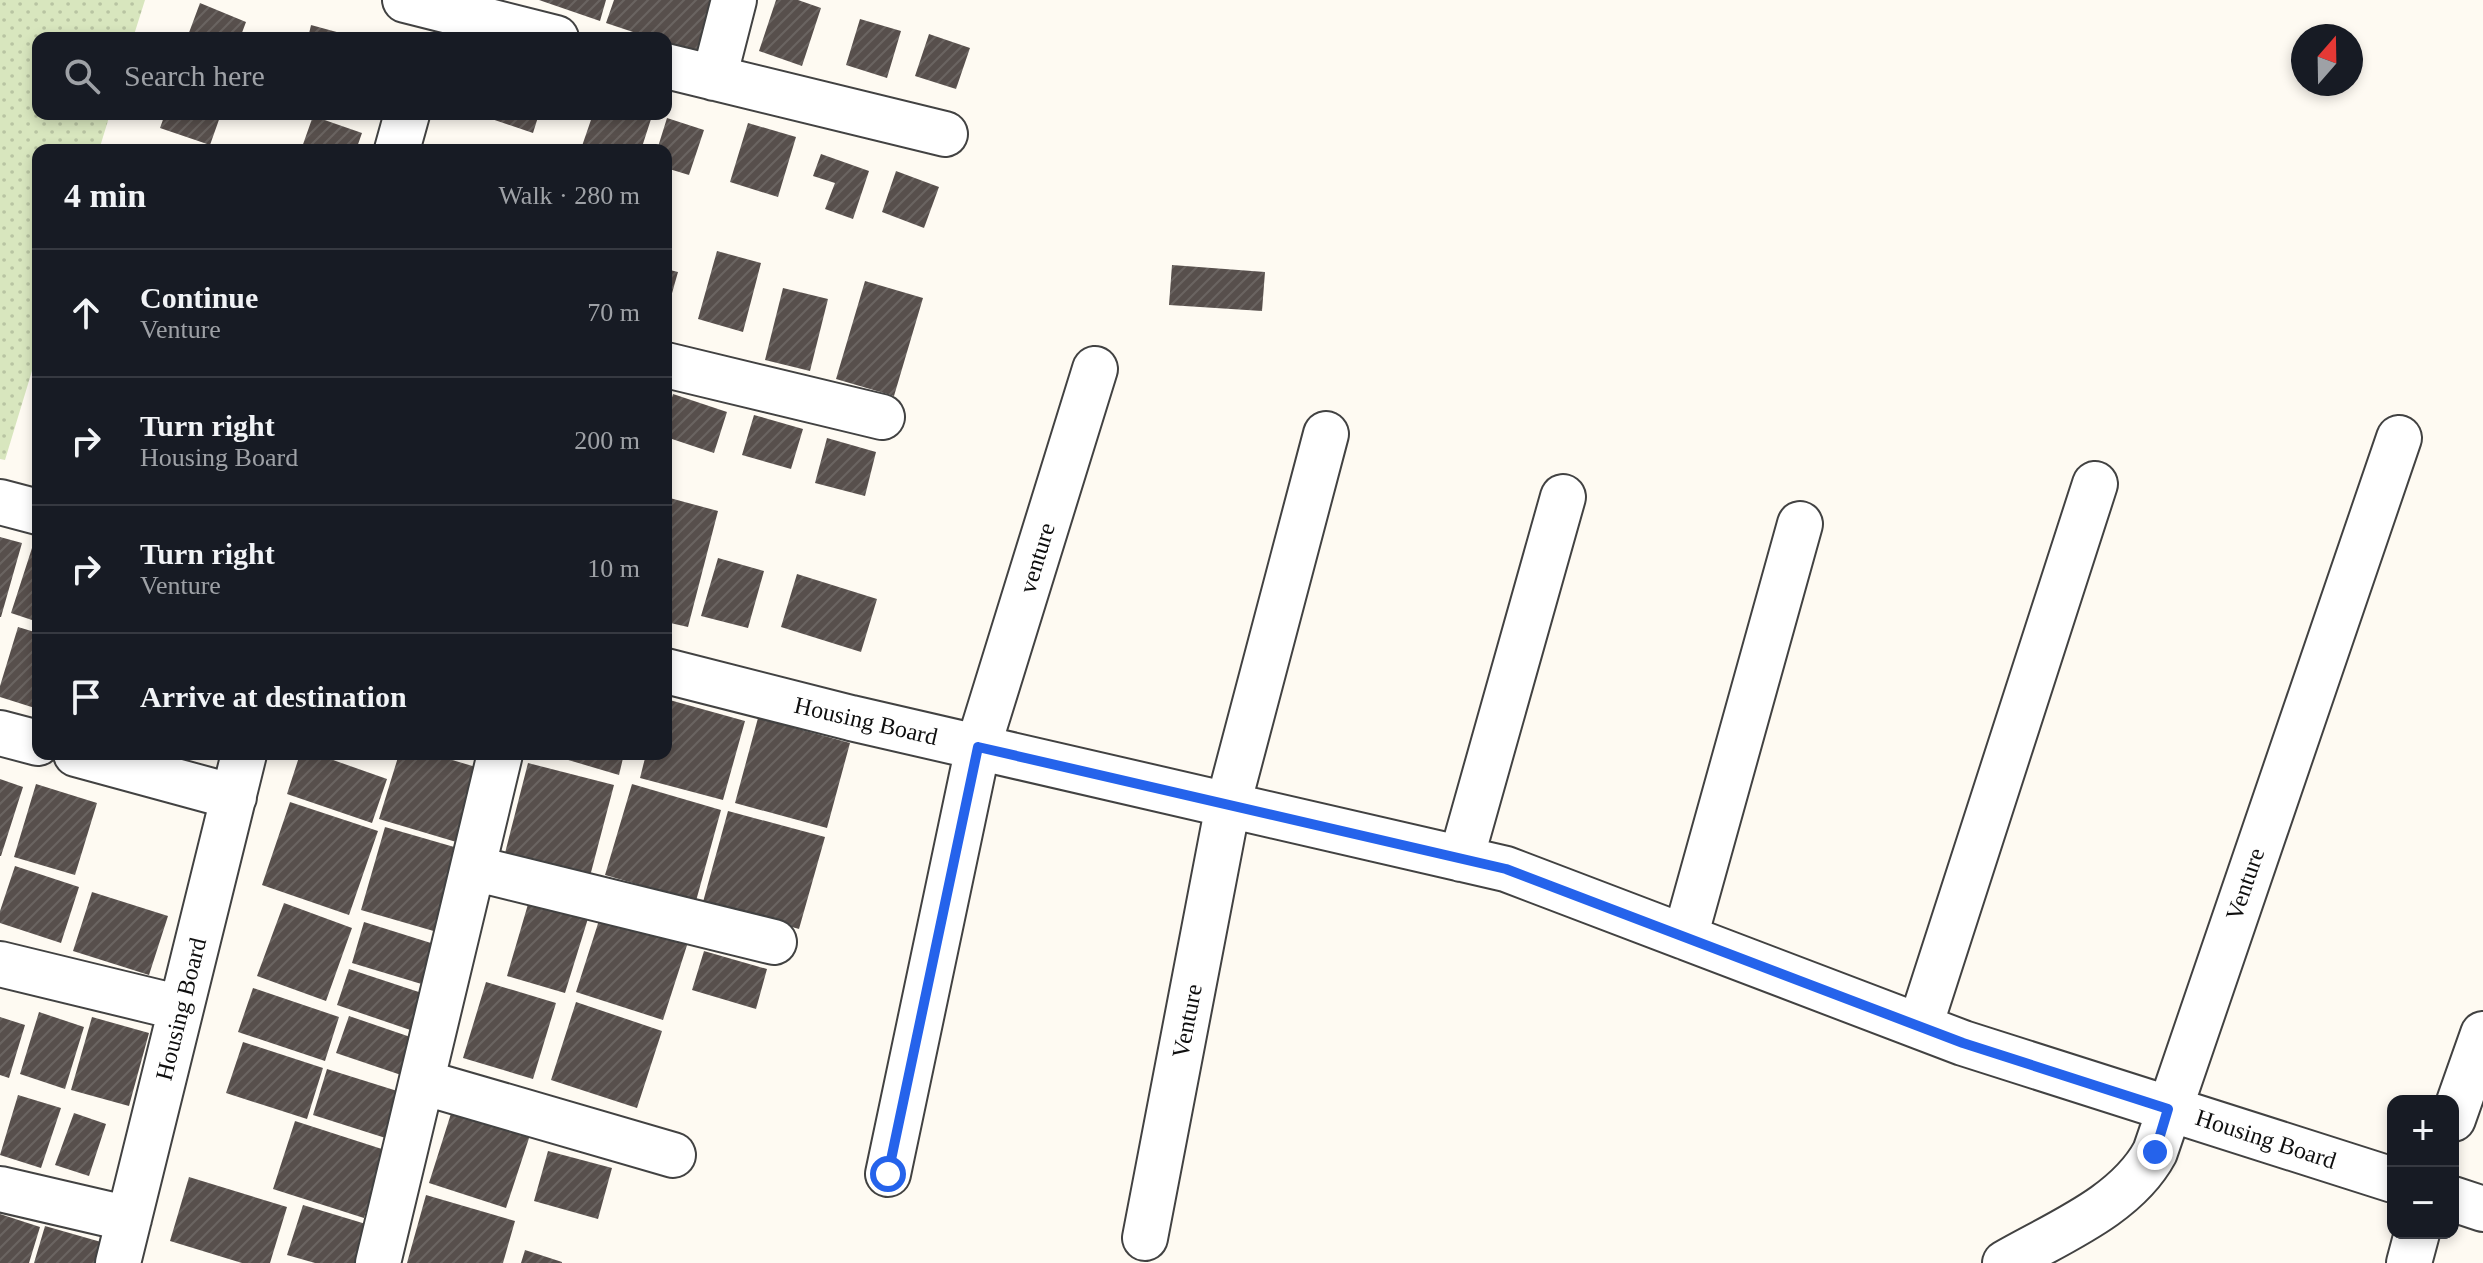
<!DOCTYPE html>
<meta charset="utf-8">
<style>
:root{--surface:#171b24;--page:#20242c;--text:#f1f3f6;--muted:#9ea1a6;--line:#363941}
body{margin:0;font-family:"Times New Roman",serif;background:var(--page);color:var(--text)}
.controls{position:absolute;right:24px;bottom:24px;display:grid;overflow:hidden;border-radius:16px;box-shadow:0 4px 12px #0003}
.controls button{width:72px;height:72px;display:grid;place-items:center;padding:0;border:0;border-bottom:2px solid var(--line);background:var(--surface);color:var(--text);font:40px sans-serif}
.compass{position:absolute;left:2291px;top:24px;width:72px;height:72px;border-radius:50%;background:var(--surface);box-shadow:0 4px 12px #0003;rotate:20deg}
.stop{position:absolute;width:24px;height:24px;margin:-18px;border:6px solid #2563eb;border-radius:50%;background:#fff}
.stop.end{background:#2563eb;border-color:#fff;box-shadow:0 2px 8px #0008}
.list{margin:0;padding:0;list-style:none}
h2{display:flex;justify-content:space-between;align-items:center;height:104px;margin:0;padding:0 32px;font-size:34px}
h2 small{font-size:26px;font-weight:400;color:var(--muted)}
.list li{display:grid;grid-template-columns:52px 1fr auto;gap:24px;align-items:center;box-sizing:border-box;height:128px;padding:0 32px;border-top:2px solid var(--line)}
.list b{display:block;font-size:30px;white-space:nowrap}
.list p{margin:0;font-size:26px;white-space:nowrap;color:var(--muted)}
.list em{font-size:26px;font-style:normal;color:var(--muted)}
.icon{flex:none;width:44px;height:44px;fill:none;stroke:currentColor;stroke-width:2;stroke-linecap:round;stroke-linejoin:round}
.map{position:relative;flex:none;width:2483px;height:1263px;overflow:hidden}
.search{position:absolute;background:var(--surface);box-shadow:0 4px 12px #0003;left:32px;top:32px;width:640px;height:88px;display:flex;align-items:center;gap:20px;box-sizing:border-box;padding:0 28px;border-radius:16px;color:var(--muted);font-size:30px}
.panel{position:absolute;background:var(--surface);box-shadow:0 4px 12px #0003;left:32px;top:144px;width:640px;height:616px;border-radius:16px}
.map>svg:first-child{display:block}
</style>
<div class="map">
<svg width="2483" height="1263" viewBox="0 0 2483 1263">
<defs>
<pattern id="park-dots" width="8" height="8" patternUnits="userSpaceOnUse" patternTransform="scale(2)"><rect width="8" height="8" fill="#d8e6be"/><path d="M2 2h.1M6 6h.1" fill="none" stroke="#b8c4a2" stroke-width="1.8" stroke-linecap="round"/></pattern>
<pattern id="building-hatch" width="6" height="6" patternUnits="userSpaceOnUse" patternTransform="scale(2)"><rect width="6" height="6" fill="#574f4c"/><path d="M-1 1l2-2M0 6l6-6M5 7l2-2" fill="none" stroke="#6a6461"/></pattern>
</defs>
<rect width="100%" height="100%" fill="#fefaf2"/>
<path fill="url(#park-dots)" d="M0 0H145L133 38H38V114H110L99 150H38V351L5 460 0 459Z"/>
<path fill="url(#building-hatch)" d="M539 0H606L600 21Z
M614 0H724L705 56 666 43V38H651L606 23Z
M776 0H798L821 8 802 66 759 51Z
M200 3 246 22 240 38H187Z
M860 19 901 31 887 78 846 65Z
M311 25 355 37V38H308Z
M929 34 970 48 956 89 915 76Z
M165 114H221L210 145 160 128Z
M477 114H539L533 133Z
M593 114 652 116 641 150H593L582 146Z
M313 116 362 133 356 150H301Z
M667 118 704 130 689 175 666 168V150H657Z
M748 123 796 137 778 197 730 182Z
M821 154 869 171 853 219 825 209 835 183 813 176Z
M896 171 939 187 924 228 882 212Z
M717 251 761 263 743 332 698 319Z
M1172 265 1265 272 1262 311 1169 305Z
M666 269 678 272 667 311H666Z
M865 281 923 298 894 396 836 379Z
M783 288 828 299 810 371 765 360Z
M673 394 727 412 714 453 666 437V417Z
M754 415 803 429 791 469 742 455Z
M827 438 876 452 865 496 815 483Z
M666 497 718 511 688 627 666 622Z
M0 537 22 543 1 617H0Z
M32 548 38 550V622L11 613Z
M718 558 764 571 748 628 701 616Z
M797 574 877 599 861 652 781 627Z
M18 627 38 633V709L0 697V686Z
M666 699 745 721 723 800 640 778 646 754H666Z
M758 718 850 743 827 828 735 803Z
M300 754H316L387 779 372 823 287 794Z
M399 754H432L486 770 463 844 379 819Z
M548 754H624L619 775Z
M528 763 614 785 589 880 504 857Z
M0 779 23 787 1 856H0Z
M36 784 97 803 75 875 14 857Z
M632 784 721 810 696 901 605 875Z
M290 802 378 831 349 915 262 885Z
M728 811 825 837 799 929 703 902Z
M385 827 468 851 444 934 361 910Z
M15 866 79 887 61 943 0 923V911Z
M92 892 168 916 149 975 73 951Z
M531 894 590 912 565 993 507 976Z
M284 903 352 928 326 1001 257 976Z
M602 911 689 939 663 1020 576 992Z
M364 922 450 949 438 989 352 963Z
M704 951 767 969 756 1009 692 990Z
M349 969 437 998 425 1035 337 1005Z
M486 982 556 1003 533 1079 463 1058Z
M253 988 339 1017 325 1061 238 1032Z
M576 1002 662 1031 637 1108 551 1080Z
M39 1012 84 1027 65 1089 20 1074Z
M349 1016 422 1041 410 1078 336 1053Z
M0 1017 25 1025 9 1078 0 1075Z
M92 1017 149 1033 129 1106 71 1090Z
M243 1042 323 1068 307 1119 226 1093Z
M327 1069 410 1095 395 1141 313 1115Z
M18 1095 61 1108 41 1168 0 1155Z
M455 1101 533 1126 506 1208 429 1183Z
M74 1113 106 1124 89 1176 55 1165Z
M295 1121 385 1150 364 1218 273 1189Z
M548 1151 612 1168 598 1219 534 1201Z
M189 1177 287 1207 270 1263H242L170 1241Z
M426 1195 515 1221 503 1263H407Z
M303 1205 379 1228 369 1263H315L287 1255Z
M0 1214 40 1227 29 1263H0Z
M45 1226 101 1242 95 1263H34Z
M525 1250 562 1262V1263H521Z"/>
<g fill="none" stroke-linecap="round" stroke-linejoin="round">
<g stroke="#424242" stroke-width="48">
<path id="street" d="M405 0 556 38
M666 66 945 134
M714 78 734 0
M397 150 407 114
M666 365 882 417
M0 502 38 512
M666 671 851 718 1506 869 1963 1043 2393 1180
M0 733 38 743
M76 754 234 797
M1461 859 1563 497
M473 868 774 942
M1685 937 1800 524
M0 964 181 1008
M1920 1026 2095 484
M422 1082 673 1155
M2453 1119 2483 1034
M888 1174 978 747 1095 369
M0 1189 129 1219
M2453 1199 2483 1209
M1145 1238 1228 805 1326 434
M118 1263 244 754
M378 1263 500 754
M2005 1263C2057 1233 2126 1206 2155 1152L2399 438
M2409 1263 2417 1233"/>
</g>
<use href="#street" stroke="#fff" stroke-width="44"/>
</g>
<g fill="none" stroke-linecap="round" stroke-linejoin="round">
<path stroke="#2563eb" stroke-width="10" d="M888 1174 978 747 1506 869 1963 1043 2168 1109 2155 1152"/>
</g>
<g text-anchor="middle" stroke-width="8" stroke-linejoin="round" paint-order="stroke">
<g font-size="24" fill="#0f0f0f" stroke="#fff">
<text transform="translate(1037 558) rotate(-73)" y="8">venture</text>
<text transform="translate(866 721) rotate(13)" y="8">Housing Board</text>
<text transform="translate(2245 884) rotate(-71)" y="8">Venture</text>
<text transform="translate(181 1009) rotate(-76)" y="8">Housing Board</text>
<text transform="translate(1187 1021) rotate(-79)" y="8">Venture</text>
<text transform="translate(2266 1139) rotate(18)" y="8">Housing Board</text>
</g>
</g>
</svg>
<div class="controls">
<button>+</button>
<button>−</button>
</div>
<svg class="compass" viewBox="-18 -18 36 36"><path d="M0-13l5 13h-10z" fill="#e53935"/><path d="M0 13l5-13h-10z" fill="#9ea1a6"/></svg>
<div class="stop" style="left:888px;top:1174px"></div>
<div class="stop end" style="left:2155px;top:1152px"></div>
<div class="search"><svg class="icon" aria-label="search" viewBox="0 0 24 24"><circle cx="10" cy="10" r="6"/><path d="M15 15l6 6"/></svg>Search here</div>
<section class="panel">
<h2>4 min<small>Walk · 280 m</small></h2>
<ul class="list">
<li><svg class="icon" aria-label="ahead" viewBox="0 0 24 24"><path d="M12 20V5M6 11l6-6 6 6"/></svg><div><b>Continue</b><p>Venture</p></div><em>70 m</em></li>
<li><svg class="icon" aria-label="right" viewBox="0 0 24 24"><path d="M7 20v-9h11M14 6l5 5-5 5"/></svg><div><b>Turn right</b><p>Housing Board</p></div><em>200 m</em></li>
<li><svg class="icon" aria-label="right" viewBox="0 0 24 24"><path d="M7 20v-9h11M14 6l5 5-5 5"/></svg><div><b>Turn right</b><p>Venture</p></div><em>10 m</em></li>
<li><svg class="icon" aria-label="arrive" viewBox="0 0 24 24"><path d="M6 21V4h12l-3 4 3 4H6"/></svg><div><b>Arrive at destination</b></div></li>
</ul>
</section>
</div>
